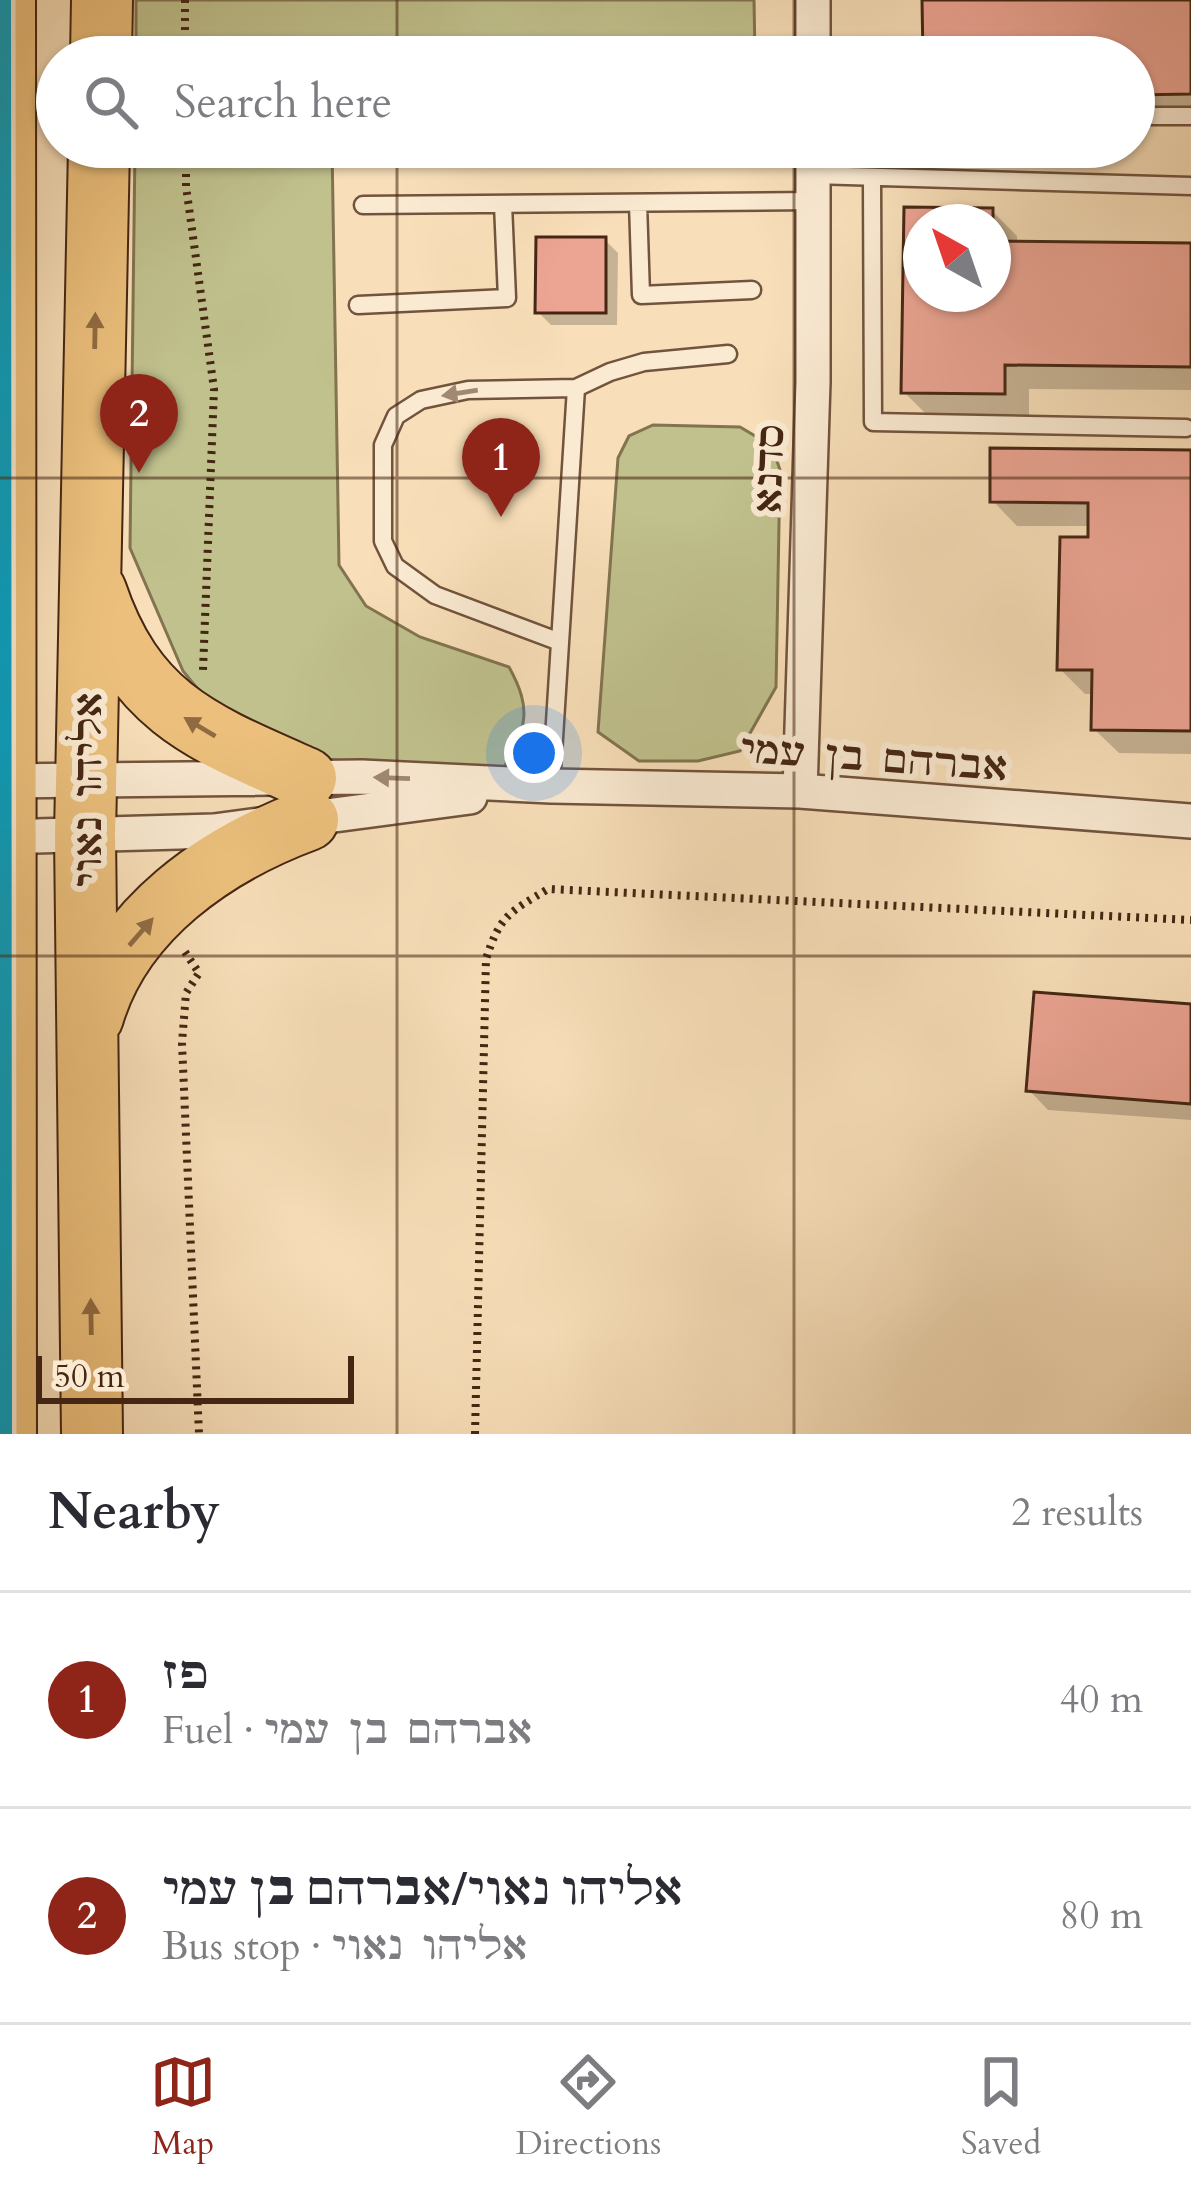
<!DOCTYPE html>
<meta charset="utf-8">
<style>
:root{--surface:#fff;--page:#f2f2f3;--text:#2b2b33;--muted:#7c7c81;--line:#e1e1e2;--accent:#8f2418}
body{margin:0;font-family:Cardo,"Frank Ruhl Libre",serif;background:var(--page);color:var(--text)}
.compass{position:absolute;left:903px;top:204px;width:108px;height:108px;border-radius:50%;background:var(--surface);box-shadow:0 3px 9px #0004;rotate:320deg}
.scale{position:absolute;left:36px;bottom:30px;width:318px;box-sizing:border-box;padding-left:12px;border:6px solid #452613;border-top:0;font-size:33px;line-height:42px;white-space:nowrap;color:#452613;-webkit-text-stroke:9px #faead2;paint-order:stroke}
.you{position:absolute;left:534px;top:753px;width:42px;height:42px;margin:-30px;border:9px solid #fff;border-radius:50%;background:#1a73e8;box-shadow:0 0 0 18px #1a73e833}
.badge{display:grid;place-items:center;width:78px;height:78px;border-radius:50%;background:var(--accent);color:#fff;font-size:39px;font-weight:700}
.pin{position:absolute;translate:-50% -99px;filter:drop-shadow(0 3px 6px #0008)}
.pin::after{content:'';position:absolute;top:63px;width:42px;height:36px;background:inherit;clip-path:polygon(0 0,100% 0,50% 100%)}
.list{margin:0;padding:0;list-style:none}
h2{display:flex;justify-content:space-between;align-items:center;height:156px;margin:0;padding:0 48px;font-size:51px}
h2 small{font-size:39px;font-weight:400;color:var(--muted)}
.list li{display:grid;grid-template-columns:78px 1fr auto;gap:36px;align-items:center;box-sizing:border-box;height:216px;padding:0 48px;border-top:3px solid var(--line)}
.list b{display:block;font-size:45px;white-space:nowrap}
.list p{margin:0;font-size:39px;white-space:nowrap;color:var(--muted)}
.list em{font-size:39px;font-style:normal;color:var(--muted)}
.icon{flex:none;width:66px;height:66px;fill:none;stroke:currentColor;stroke-width:2;stroke-linecap:round;stroke-linejoin:round}
.map{position:relative;flex:none;width:1191px;height:1434px;overflow:hidden}
.search{position:absolute;background:var(--surface);box-shadow:0 3px 9px #0004;left:36px;right:36px;top:36px;height:132px;display:flex;align-items:center;gap:30px;box-sizing:border-box;padding:0 42px;border-radius:66px;color:var(--muted);font-size:45px}
.sheet{height:588px;background:var(--surface)}
nav{display:flex;justify-content:space-around;align-items:center;box-sizing:border-box;height:168px;border-top:3px solid var(--line);background:var(--surface);font-size:33px;color:var(--muted)}
nav a{display:grid;justify-items:center;gap:6px}
nav .on{color:var(--accent)}
.map>svg:first-child{display:block}
</style>
<div class="map">
<svg width="1191" height="1434" viewBox="0 0 1191 1434">
<rect width="100%" height="100%" fill="#f8dfb9"/>
<filter id="stains"><feTurbulence type="fractalNoise" baseFrequency=".00167" numOctaves="4"/><feColorMatrix values="0 0 0 0 .2 0 0 0 0 .09 0 0 0 0 .02 0 0 0 .5 -.17"/></filter>
<radialGradient id="worn" r=".72"><stop offset=".6" stop-color="#630" stop-opacity="0"/><stop offset="1" stop-color="#630" stop-opacity=".3"/></radialGradient>
<path fill="#c0c18d" stroke="#827450" stroke-width="3" d="M136 0H754L755 57H136Z
M135 147H332L339 565 366 606 420 637 509 667C533 711 526 727 503 769L458 777 282 753 210 704 183 671 130 548Z
M465 147H757V156Z
M653 425 740 427 772 446 780 470 776 687 740 751 698 761H639L598 732 618 458 629 436Z"/>
<path fill="#0003" fill-rule="evenodd" d="M925 0H1191V118H1134V57H926Z
M907 210 992 211 1017 236V245L1191 246V390L1029 389V417H929L904 392ZM921 222H993V294H921Z
M605 240 618 253 617 325H551L538 312Z
M1191 453V754L1119 753 1094 729 1095 694H1085L1060 669 1091 526H1017L993 501Z
M1191 1007V1120L1048 1110 1029 1090Z"/>
<path fill="#eca493" stroke="#452613" stroke-width="3" fill-rule="evenodd" d="M922 0H1191V94L1134 95V57H923Z
M904 207 993 208V241L1191 243V367L1005 365V394L901 393ZM921 222H993V294H921Z
M536 237H606V313H535Z
M990 448 1191 450V731L1091 730 1092 670H1057L1060 537H1088V503L990 502Z
M1034 992 1191 1004V1104L1026 1091Z"/>
<g fill="none" stroke-linecap="round" stroke-linejoin="round">
<g stroke="#72543c" stroke-width="21">
<path id="lane" d="M1134 116H1191
M813 175 1191 186
M872 177 873 422 1186 428
M638 203 641 295 752 290
M363 205 813 201
M358 305 507 298 503 204
M560 642 435 595 395 566 383 541V445L396 416 421 400 468 390 576 388 610 372 644 362 728 354
M551 786 576 388"/>
</g>
<g stroke="#72543c" stroke-width="38">
<path id="street" d="M813 0V57
M0 781 362 777 551 786 800 791 1191 821
M800 791 813 382V147
M0 837 214 831 470 797"/>
</g>
<g stroke="#452613" stroke-width="64">
<path id="highway" d="M5 0 6 1434
M101 57 102 0
M96 591C135 707 201 732 306 778
M93 1017C122 918 216 854 308 820
M92 1434 85 835 99 147"/>
</g>
<path stroke="#452613" stroke-width="8" stroke-dasharray="3 6" stroke-linecap="butt" d="M185 0V57
M186 147V186L214 389 203 670
M185 952 199 973 186 993 182 1043 199 1434
M475 1434 486 959C500 915 510 912 548 889L1191 920"/>
<use href="#lane" stroke="#faead2" stroke-width="16"/>
<use href="#street" stroke="#faead2" stroke-width="33"/>
<use href="#highway" stroke="#ecc07c" stroke-width="60"/>
<g stroke="#faead2" stroke-width="21">
<path id="bus-1" d="M5 0 6 1434"/>
</g>
<use href="#bus-1" stroke="#03a2c5" stroke-width="12"/>
</g>
<defs><path id="oneway-solid" d="M-6-.8H1V-3.2L6.5 0L1 3.2V.8H-6Z" transform="scale(3)"/></defs>
<g fill="#906b42">
<use href="#oneway-solid" transform="translate(95 331) rotate(-89)"/>
<use href="#oneway-solid" transform="translate(200 727) rotate(-149)"/>
<use href="#oneway-solid" transform="translate(141 932) rotate(-49)"/>
<use href="#oneway-solid" transform="translate(91 1317) rotate(-91)"/>
</g>
<g fill="#a08872">
<use href="#oneway-solid" transform="translate(460 393) rotate(171)"/>
<use href="#oneway-solid" transform="translate(392 778) rotate(-178)"/>
</g>
<path fill="none" stroke="#452613" stroke-width="3" stroke-opacity="0.55" d="M397 0V57M794 0V57M397 147V1434M794 147V1434M0 478H1191M0 956H1191"/>
<g text-anchor="middle" stroke-width="12" stroke-linejoin="round" paint-order="stroke">
<g font-size="39" fill="#452613" stroke="#faead2">
<text transform="translate(768 468) rotate(-88)" y="14">סדנא</text>
<text transform="translate(874 757) rotate(4)" y="14">אברהם בן עמי</text>
<text transform="translate(87 790) rotate(-90)" y="14">אליהו נאוי</text>
</g>
</g>
<rect width="100%" height="100%" filter="url(#stains)"/>
<rect width="100%" height="100%" fill="url(#worn)"/>
</svg>
<svg class="compass" viewBox="-18 -18 36 36"><path d="M0-13l5 13h-10z" fill="#e53935"/><path d="M0 13l5-13h-10z" fill="#7c7c81"/></svg>
<div class="scale">50 m</div>
<div class="you"></div>
<div class="pin badge" style="left:501px;top:517px">1</div>
<div class="pin badge" style="left:139px;top:473px">2</div>
<div class="search"><svg class="icon" aria-label="search" viewBox="0 0 24 24"><circle cx="10" cy="10" r="6"/><path d="M15 15l6 6"/></svg>Search here</div>
</div>
<section class="sheet">
<h2>Nearby<small>2 results</small></h2>
<ul class="list">
<li><span class="badge">1</span><div><b>פז</b><p>Fuel · אברהם בן עמי</p></div><em>40 m</em></li>
<li><span class="badge">2</span><div><b>אליהו נאוי/אברהם בן עמי</b><p>Bus stop · אליהו נאוי</p></div><em>80 m</em></li>
</ul>
</section>
<nav>
<a class="on"><svg class="icon" aria-label="map" viewBox="0 0 24 24"><path d="M3 6l6-2 6 2 6-2v14l-6 2-6-2-6 2zM9 4v14M15 6v14"/></svg>Map</a>
<a><svg class="icon" aria-label="directions" viewBox="0 0 24 24"><path d="M12 3l9 9-9 9-9-9zM9 14v-3h6M13 9l2 2-2 2"/></svg>Directions</a>
<a><svg class="icon" aria-label="saved" viewBox="0 0 24 24"><path d="M7 4h10v16l-5-4-5 4z"/></svg>Saved</a>
</nav>
